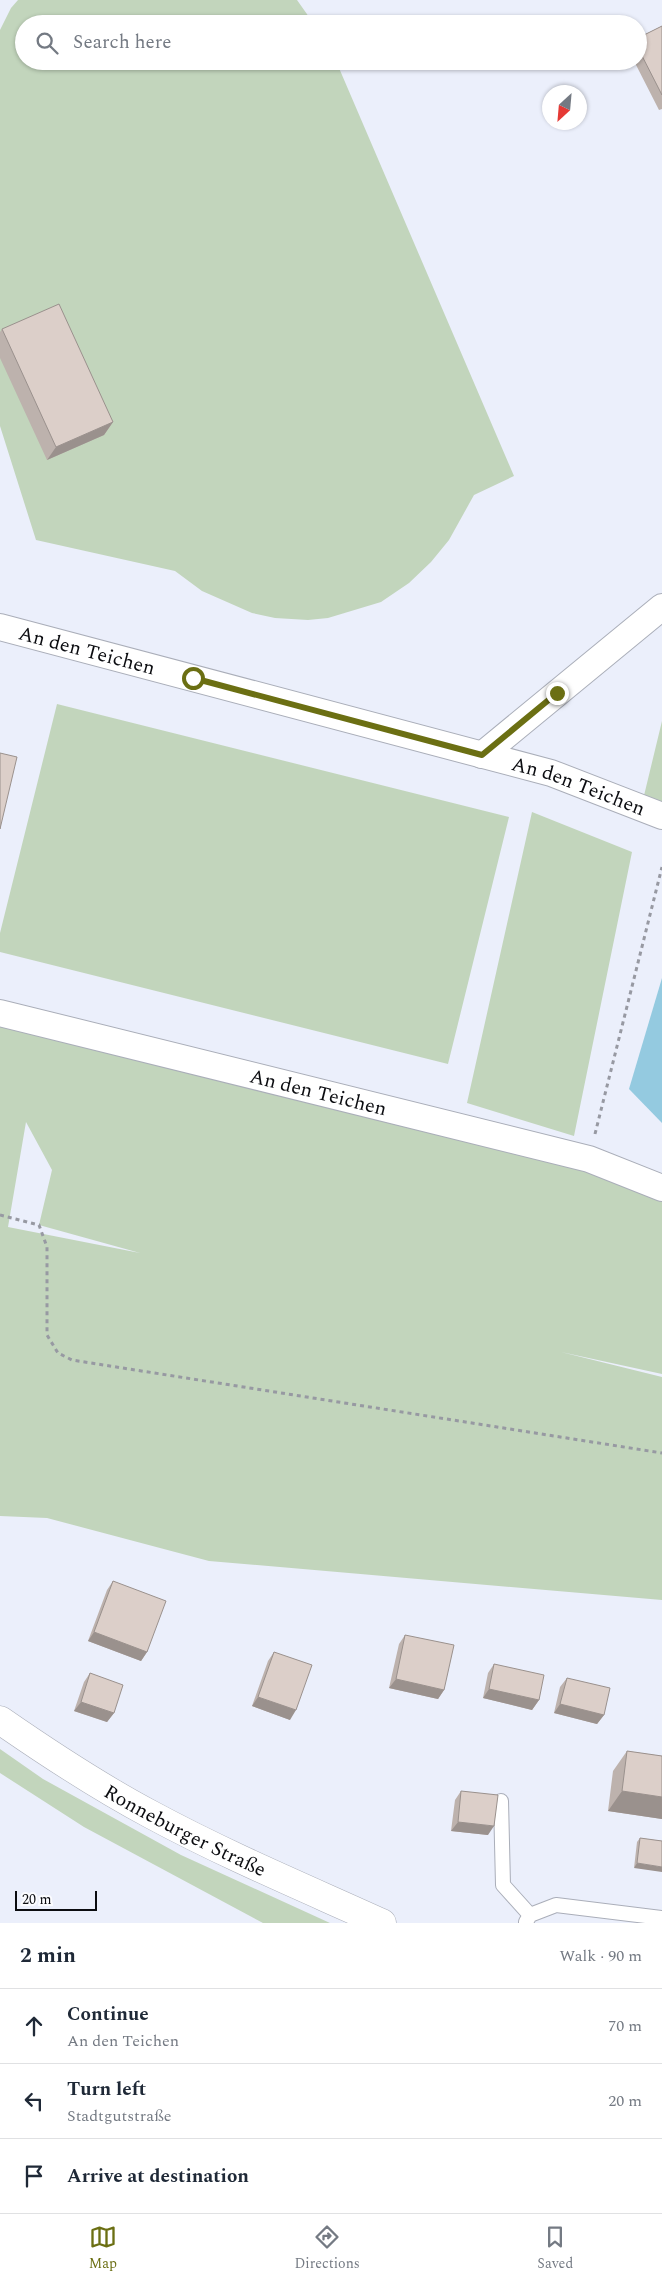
<!DOCTYPE html>
<meta charset="utf-8">
<style>
:root{--surface:#fff;--page:#f2f2f3;--text:#1f2937;--muted:#747a83;--line:#e0e1e3;--accent:#6b6f13}
body{margin:0;font-family:Spectral,serif;background:var(--page);color:var(--text)}
.compass{position:absolute;left:542px;top:85px;width:45px;height:45px;border-radius:50%;background:var(--surface);box-shadow:0 1px 4px #0004;rotate:206deg}
.scale{position:absolute;left:15px;bottom:12px;width:82px;box-sizing:border-box;padding-left:5px;border:2px solid #0b0c10;border-top:0;font-size:14px;line-height:18px;white-space:nowrap;color:#0b0c10;-webkit-text-stroke:4px #fbfcff;paint-order:stroke}
.stop{position:absolute;width:15px;height:15px;margin:-11px;border:4px solid #6b6f13;border-radius:50%;background:#fff}
.stop.end{background:#6b6f13;border-color:#fff;box-shadow:0 1px 5px #0008}
.list{margin:0;padding:0;list-style:none}
h2{display:flex;justify-content:space-between;align-items:center;height:65px;margin:0;padding:0 20px;font-size:21px}
h2 small{font-size:16px;font-weight:400;color:var(--muted)}
.list li{display:grid;grid-template-columns:32px 1fr auto;gap:15px;align-items:center;box-sizing:border-box;height:75px;padding:0 20px;border-top:1px solid var(--line)}
.list b{display:block;font-size:19px;white-space:nowrap}
.list p{margin:0;font-size:16px;white-space:nowrap;color:var(--muted)}
.list em{font-size:16px;font-style:normal;color:var(--muted)}
.icon{flex:none;width:28px;height:28px;fill:none;stroke:currentColor;stroke-width:2;stroke-linecap:round;stroke-linejoin:round}
.map{position:relative;flex:none;width:662px;height:1923px;overflow:hidden}
.search{position:absolute;background:var(--surface);box-shadow:0 1px 4px #0004;left:15px;right:15px;top:15px;height:55px;display:flex;align-items:center;gap:12px;box-sizing:border-box;padding:0 18px;border-radius:28px;color:var(--muted);font-size:19px}
.sheet{height:290px;background:var(--surface)}
nav{display:flex;justify-content:space-around;align-items:center;box-sizing:border-box;height:70px;border-top:1px solid var(--line);background:var(--surface);font-size:14px;color:var(--muted)}
nav a{display:grid;justify-items:center;gap:2px}
nav .on{color:var(--accent)}
.map>svg:first-child{display:block}
</style>
<div class="map">
<svg width="662" height="1923" viewBox="0 0 662 1923">
<rect width="100%" height="100%" fill="#ebeffb"/>
<path fill="#c2d5bc" fill-rule="evenodd" d="M18 0H297L314 24H24V61H336L514 476 474 495 449 540 431 562 409 583 381 602 328 618 308 620 275 618 252 613 202 591 175 571 36 540 0 426V30L11 8Z
M57 704 509 817 448 1064 0 952V933Z
M662 721V816L641 808Z
M532 812 632 852 574 1136 467 1103Z
M0 1013 662 1188V1374L561 1352 662 1377V1600L209 1561 47 1518 0 1516ZM26 1122 52 1170 39 1225 140 1253 8 1227Z
M0 1749 43 1779 181 1855 330 1923H263L84 1827 0 1773Z"/>
<path fill="#94cae0" d="M662 978V1123L629 1089Z"/>
<g fill="none" stroke-linecap="round" stroke-linejoin="round">
<g stroke="#aaaeb9" stroke-width="16">
<path id="service" d="M501 1801 503 1885 530 1915 526 1922
M530 1915 556 1905 662 1918"/>
</g>
<g stroke="#aaaeb9" stroke-width="28">
<g id="minor">
<path id="s1" d="M0 627 551 773 662 816"/>
<path d="M482 755 662 607"/>
<path id="s2" d="M0 1013 589 1159 662 1188"/>
</g>
</g>
<g stroke="#aaaeb9" stroke-width="29">
<g id="primary">
<path id="s3" d="M0 1720C49 1754 99 1787 152 1815 226 1855 305 1888 382 1923"/>
</g>
</g>
<path stroke="#9799a2" stroke-width="3" stroke-dasharray="4 4" stroke-linecap="butt" d="M595 1134 662 867
M0 1215 39 1225 47 1247V1335L58 1353 72 1360 662 1453"/>
<use href="#service" stroke="#fff" stroke-width="14"/>
<use href="#minor" stroke="#fff" stroke-width="26"/>
<use href="#primary" stroke="#fff" stroke-width="28"/>
</g>
<path fill="#bdb2ad" d="M662 26V109L659 110 634 61H638V38Z
M2 329 113 422 104 435 47 460 0 358V332Z
M113 1581 147 1652 141 1661 88 1641 107 1590Z
M405 1635 444 1690 438 1699 389 1688 399 1644Z
M274 1652 290 1720 252 1706 268 1661Z
M494 1664 539 1700 532 1710 483 1698 488 1673Z
M90 1673 114 1713 107 1722 74 1711 84 1682Z
M567 1678 604 1715 597 1724 554 1713 560 1687Z
M627 1751 662 1756V1819L608 1811 613 1771Z
M461 1791 488 1835 451 1831 455 1800Z
M640 1838 662 1841 634 1868 637 1842Z"/>
<path fill="#9a918d" d="M113 422 104 435 47 460 56 447Z
M94 1632 147 1652 141 1661 88 1641Z
M396 1679 444 1690 438 1699 389 1688Z
M489 1689 539 1700 532 1710 483 1698Z
M258 1697 296 1710 290 1720 252 1706Z
M81 1702 114 1713 107 1722 74 1711Z
M560 1704 604 1715 597 1724 554 1713Z
M622 1791 662 1797V1819L608 1811Z
M458 1822 494 1826 488 1835 451 1831Z
M637 1863 662 1867V1872L634 1868Z"/>
<path fill="#dccfc9" stroke="#9a918d" d="M662 26V95L638 48V38Z
M59 304 113 422 56 447 2 329Z
M0 753 17 757 0 829Z
M113 1581 166 1601 147 1652 94 1632Z
M405 1635 454 1645 444 1690 396 1679Z
M274 1652 312 1665 296 1710 258 1697Z
M494 1664 544 1675 539 1700 489 1689Z
M90 1673 123 1685 114 1713 81 1702Z
M567 1678 610 1688 604 1715 560 1704Z
M627 1751 662 1756V1797L622 1791Z
M461 1791 498 1795 494 1826 458 1822Z
M640 1838 662 1841V1867L637 1863Z"/>
<g fill="none" stroke-linecap="round" stroke-linejoin="round">
<path stroke="#6b6f13" stroke-width="6" d="M193 678 482 755 557 693"/>
</g>
<g text-anchor="middle" stroke-width="4" stroke-linejoin="round" paint-order="stroke">
<g font-size="20" fill="#0b0c10" stroke="#fbfcff">
<text dy="7" stroke="none"><textPath href="#s1" startOffset="90">An den Teichen</textPath></text>
<text dy="7" stroke="none"><textPath href="#s1" startOffset="600">An den Teichen</textPath></text>
<text dy="7" stroke="none"><textPath href="#s2" startOffset="328">An den Teichen</textPath></text>
<text dy="7" stroke="none"><textPath href="#s3" startOffset="216">Ronneburger Straße</textPath></text>
</g>
</g>
</svg>
<svg class="compass" viewBox="-18 -18 36 36"><path d="M0-13l5 13h-10z" fill="#e53935"/><path d="M0 13l5-13h-10z" fill="#747a83"/></svg>
<div class="scale">20 m</div>
<div class="stop" style="left:193px;top:678px"></div>
<div class="stop end" style="left:557px;top:693px"></div>
<div class="search"><svg class="icon" aria-label="search" viewBox="0 0 24 24"><circle cx="10" cy="10" r="6"/><path d="M15 15l6 6"/></svg>Search here</div>
</div>
<section class="sheet">
<h2>2 min<small>Walk · 90 m</small></h2>
<ul class="list">
<li><svg class="icon" aria-label="ahead" viewBox="0 0 24 24"><path d="M12 20V5M6 11l6-6 6 6"/></svg><div><b>Continue</b><p>An den Teichen</p></div><em>70 m</em></li>
<li><svg class="icon" aria-label="left" viewBox="0 0 24 24"><path d="M17 20v-9H6M10 6l-5 5 5 5"/></svg><div><b>Turn left</b><p>Stadtgutstraße</p></div><em>20 m</em></li>
<li><svg class="icon" aria-label="arrive" viewBox="0 0 24 24"><path d="M6 21V4h12l-3 4 3 4H6"/></svg><div><b>Arrive at destination</b></div></li>
</ul>
</section>
<nav>
<a class="on"><svg class="icon" aria-label="map" viewBox="0 0 24 24"><path d="M3 6l6-2 6 2 6-2v14l-6 2-6-2-6 2zM9 4v14M15 6v14"/></svg>Map</a>
<a><svg class="icon" aria-label="directions" viewBox="0 0 24 24"><path d="M12 3l9 9-9 9-9-9zM9 14v-3h6M13 9l2 2-2 2"/></svg>Directions</a>
<a><svg class="icon" aria-label="saved" viewBox="0 0 24 24"><path d="M7 4h10v16l-5-4-5 4z"/></svg>Saved</a>
</nav>
